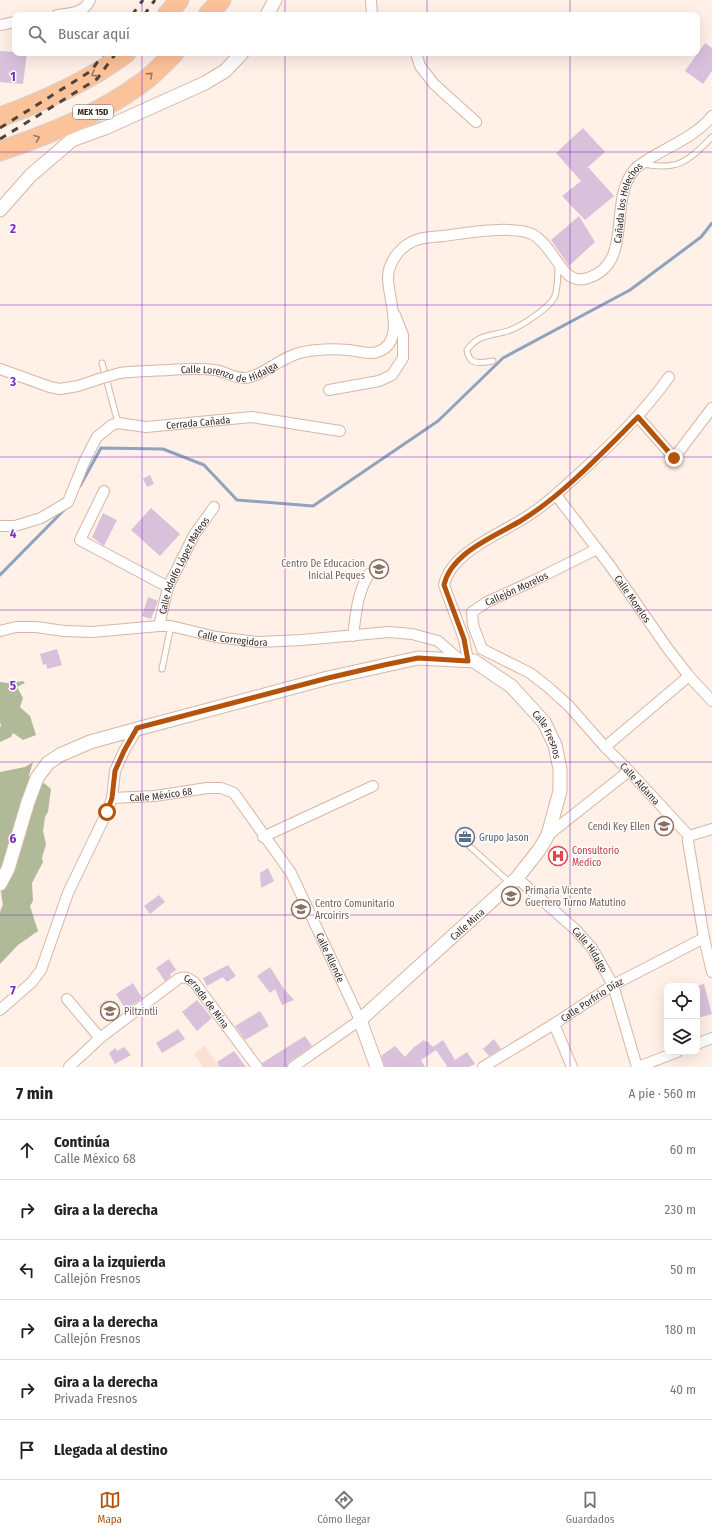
<!DOCTYPE html>
<html lang="es">
<meta charset="utf-8">
<style>
:root{--surface:#fff;--page:#f2f2f2;--text:#222;--muted:#767676;--line:#e0e0e0;--accent:#b45309}
body{margin:0;font-family:"Fira Sans Condensed",sans-serif;background:var(--page);color:var(--text)}
.controls{position:absolute;right:12px;bottom:12px;display:grid;overflow:hidden;border-radius:8px;box-shadow:0 4px 16px #0002}
.controls button{width:36px;height:36px;display:grid;place-items:center;padding:0;border:0;border-bottom:1px solid var(--line);background:var(--surface);color:var(--text);font:20px sans-serif}
.stop{position:absolute;width:12px;height:12px;margin:-9px;border:3px solid #b45309;border-radius:50%;background:#fff}
.stop.end{background:#b45309;border-color:#fff;box-shadow:0 1px 4px #0008}
.list{margin:0;padding:0;list-style:none}
h2{display:flex;justify-content:space-between;align-items:center;height:52px;margin:0;padding:0 16px;font-size:17px}
h2 small{font-size:13px;font-weight:400;color:var(--muted)}
.list li{display:grid;grid-template-columns:26px 1fr auto;gap:12px;align-items:center;box-sizing:border-box;height:60px;padding:0 16px;border-top:1px solid var(--line)}
.list b{display:block;font-size:15px;white-space:nowrap}
.list p{margin:0;font-size:13px;white-space:nowrap;color:var(--muted)}
.list em{font-size:13px;font-style:normal;color:var(--muted)}
.icon{flex:none;width:22px;height:22px;fill:none;stroke:currentColor;stroke-width:2;stroke-linecap:round;stroke-linejoin:round}
.map{position:relative;flex:none;width:712px;height:1067px;overflow:hidden}
.search{position:absolute;background:var(--surface);box-shadow:0 4px 16px #0002;left:12px;right:12px;top:12px;height:44px;display:flex;align-items:center;gap:10px;box-sizing:border-box;padding:0 14px;border-radius:8px;color:var(--muted);font-size:15px}
.sheet{height:412px;background:var(--surface)}
nav{display:flex;justify-content:space-around;align-items:center;box-sizing:border-box;height:56px;border-top:1px solid var(--line);background:var(--surface);font-size:11px;color:var(--muted)}
nav a{display:grid;justify-items:center;gap:2px}
nav .on{color:var(--accent)}
.map>svg:first-child{display:block}
</style>
<div class="map">
<svg width="712" height="1067" viewBox="0 0 712 1067">
<rect width="100%" height="100%" fill="#fff0e8"/>
<path fill="#fce1d2" d="M106 999 121 1017 113 1024 98 1006Z
M205 1046 220 1067H203L194 1054Z"/>
<path fill="#b0ba99" d="M23 681 25 683 17 687 23 698 20 707 30 716 36 735 23 740 13 733 11 737 0 742V727L1 726 0 722V682L7 683Z
M33 762 29 775 32 790 44 783 51 789 48 812 45 817 43 831 46 844 42 858 43 862 32 883 33 901 30 906 38 931 18 945 0 964V912L3 904C0 893 1 880 6 868L0 870V772L25 767Z"/>
<g fill="none" stroke-linecap="round" stroke-linejoin="round">
<path stroke="#8fa3be" stroke-width="3" d="M80 486 101 448 163 449 204 465 237 500 313 506 438 421 503 358 630 290 701 237 712 223
M0 575 65 509"/>
</g>
<path fill="#d9c1dc" d="M705 43 712 48V71L703 84 685 71Z
M0 51 27 53 23 84 0 82Z
M583 128 605 152 588 167 614 196 585 220 562 196 581 181 556 153Z
M579 216 595 242 569 266 551 240Z
M150 475 154 484 147 487 143 479Z
M151 508 180 534 160 556 131 530Z
M103 513 117 520 104 546 92 537Z
M148 597 158 601 151 619 142 616Z
M57 649 62 665 47 669 46 664 43 665 40 654Z
M268 868 274 881 261 888 260 873Z
M159 895 165 902 150 914 144 906Z
M169 959 176 970 170 974 171 976 165 981 156 968Z
M228 965 236 976 227 982 223 977 207 986 203 978Z
M270 967 284 989 294 1000 282 1005 275 989 270 993 257 976Z
M133 983 142 998 126 1010 116 994Z
M704 984 712 1014 697 1018V986Z
M197 1000 212 1018 197 1031 182 1012Z
M260 1011 269 1026 245 1040 235 1026Z
M178 1029 185 1039 162 1053 156 1043Z
M305 1036 312 1046 289 1062 287 1067H263L262 1063Z
M494 1039 501 1049 489 1056 483 1049Z
M424 1040 426 1042 427 1041 434 1048 433 1047 443 1040 455 1060 467 1052 475 1064 469 1067H445L447 1066 436 1050 421 1060 425 1067H385L381 1056 395 1046 405 1057 414 1047Z
M124 1047 131 1055 115 1064 109 1053 115 1048 117 1051Z
M234 1051 246 1067H220L217 1062Z"/>
<g fill="none" stroke-linecap="round" stroke-linejoin="round">
<g stroke="#d9b6a3" stroke-width="7">
<path id="service" d="M643 164C679 171 688 161 712 137
M493 361C480 363 469 366 467 350 478 334 491 336 508 331 520 327 550 308 555 296 558 286 558 275 558 265
M102 363 118 423
M162 669 171 626
M466 843 510 883"/>
</g>
<g stroke="#d9b6a3" stroke-width="12">
<g id="minor">
<path d="M371 0 372 15"/>
<path d="M57 15C71 13 83 14 90 0"/>
<path d="M0 25 15 22"/>
<path d="M416 53 420 66 434 84 476 122"/>
<path d="M0 369 50 387 60 389 78 386 99 379"/>
<path id="s1" d="M120 373C137 371 153 371 169 370 184 369 199 368 214 370 225 371 232 378 245 378 262 377 283 355 304 352 318 349 335 349 349 350 358 351 368 355 377 352 407 343 388 299 388 278 388 261 402 244 419 239 426 237 435 237 443 236 465 233 511 225 532 234 542 239 548 249 554 257 563 270 571 284 588 278 635 263 607 200 635 169 640 164 646 161 652 157 672 145 697 135 712 116"/>
<path d="M329 390 379 381 392 375 403 358V335L395 315"/>
<path d="M638 417 674 458 712 408"/>
<path d="M104 491 80 540 168 587"/>
<path id="s2" d="M556 495 611 567 668 649 689 676 712 701"/>
<path id="s3" d="M0 526H15L41 518 68 502 85 460 97 437 112 425 118 423 146 427 252 417 340 431"/>
<path id="s4" d="M159 626 168 587 194 535 214 507"/>
<path id="s5" d="M0 631 16 627H36L64 631 92 632 159 626H171L216 637 258 642 302 640 389 632 412 634 438 641 460 660"/>
<path d="M353 636C356 614 357 593 369 574"/>
<path id="s6" d="M482 649 530 673 548 687 569 706 605 747 629 771 689 836 688 841 704 938 712 972"/>
<path id="s7" d="M482 649 473 625 472 612 487 602 533 581 597 549"/>
<path d="M468 661 464 639 444 585C451 553 496 536 521 520 544 507 563 488 583 470 616 440 643 413 669 377"/>
<path d="M605 747 689 676"/>
<path id="s8" d="M112 798 155 796 207 788H221L234 793 291 873 360 1020 293 1067"/>
<path d="M548 835 629 771"/>
<path d="M689 836 712 829"/>
<path d="M263 837 373 786"/>
<path id="s9" d="M517 878 576 930 592 948 613 985 637 1067"/>
<path d="M67 999 100 1038"/>
<path d="M0 1010 32 982 41 970 68 893 107 812 112 798 115 771 124 751 137 729"/>
<path d="M554 1024 572 1067"/>
<path d="M697 1044 712 1038"/>
<path id="s10" d="M69 1067 100 1038 178 979C185 976 188 978 194 982L257 1067"/>
<path id="s11" d="M483 1067 554 1024 613 985 704 938"/>
<path d="M638 1067 677 1052"/>
</g>
</g>
<g stroke="#d9b6a3" stroke-width="15">
<g id="tertiary">
<path d="M267 15 275 0"/>
<path d="M0 210 31 175 72 140 105 128 205 83 225 71 242 53"/>
<path id="s12" d="M0 884 8 869 28 802 37 778 48 763 60 755 90 742 137 729 328 678 418 658 474 661 511 686 544 722 555 745 560 769V791L548 835 539 850 517 878 360 1020 377 1067"/>
</g>
</g>
<g stroke="#d7d4d3" stroke-width="21">
<path id="motorway" d="M167 15 179 0
M208 15 221 0
M0 117C40 103 93 79 126 53
M0 151C50 134 100 114 143 82 154 74 164 63 174 53"/>
</g>
<use href="#service" stroke="#fff" stroke-width="5"/>
<use href="#minor" stroke="#fff" stroke-width="10"/>
<use href="#tertiary" stroke="#fff" stroke-width="13"/>
<use href="#motorway" stroke="#fcc299" stroke-width="19"/>
<path stroke="#50433b" stroke-width="3" stroke-dasharray="7 7" stroke-linecap="butt" d="M132 15 143 0
M144 15 155 0
M0 128 91 71 104 53
M0 139 97 79 116 53"/>
<g stroke="#d9b6a3" stroke-width="12" stroke-linecap="butt">
<path id="minor-bridge" d="M99 379 120 373"/>
</g>
<use href="#minor-bridge" stroke="#fff" stroke-width="10"/>
</g>
<defs><path id="oneway-chevron" d="M-2-3.5L2.5 0L-2 3.5" fill="none" stroke-width="1.6" stroke-linecap="round" stroke-linejoin="round"/></defs>
<g stroke="#99765d">
<use href="#oneway-chevron" transform="translate(94 74) rotate(151)"/>
<use href="#oneway-chevron" transform="translate(150 75) rotate(-42)"/>
<use href="#oneway-chevron" transform="translate(37 138) rotate(-21)"/>
</g>
<g fill="none" stroke-linecap="round" stroke-linejoin="round">
<path stroke="#b45309" stroke-width="5" d="M107 812 112 798 115 771 124 751 137 728 328 678 384 665 418 658 468 661 464 639 444 585C451 552 496 536 522 520 563 495 603 452 638 417L674 458"/>
</g>
<path fill="none" stroke="#7b2cbf" stroke-width="1" stroke-opacity="0.55" d="M142 0V15M285 0V15M427 0V15M570 0V15M142 53V1067M285 53V1067M427 53V1067M570 53V1067M0 152H712M0 305H712M0 457H712M0 610H712M0 762H712M0 915H712"/>
<defs>
<g id="school-ring" transform="scale(1)"><circle r="9.5" fill="#fff" stroke="#8d6e63" stroke-width="1.5"/><path d="M0-5L7-2L0 1L-7-2ZM-4 1L0 2.5L4 1V4Q0 6-4 4Z" fill="#8d6e63"/></g>
<g id="office-ring" transform="scale(1)"><circle r="9.5" fill="#fff" stroke="#5c6f8a" stroke-width="1.5"/><path d="M-6-3h4V-5.5h4V-3h4V5H-6ZM-1-4.5V-3h2v-1.5ZM-6 0V1H6V0Z" fill="#5c6f8a"/></g>
<g id="hospital-ring" transform="scale(1)"><circle r="9.5" fill="#fff" stroke="#e0444e" stroke-width="1.5"/><path d="M-5-5h3v3.5h4V-5h3V5h-3V1.5h-4V5h-3Z" fill="#e0444e"/></g>
</defs>
<g fill-rule="evenodd">
<use href="#school-ring" x="379" y="569"/>
<use href="#school-ring" x="664" y="826"/>
<use href="#office-ring" x="465" y="837"/>
<use href="#hospital-ring" x="558" y="856"/>
<use href="#school-ring" x="511" y="896"/>
<use href="#school-ring" x="301" y="909"/>
<use href="#school-ring" x="110" y="1011"/>
</g>
<g text-anchor="middle" stroke-width="3" stroke-linejoin="round" paint-order="stroke">
<rect fill="#fff" stroke="#726964" stroke-width="1" x="73" y="105" width="40" height="14" rx="3"/>
<g font-size="9" font-weight="bold" fill="#362921">
<text x="93" y="115">MEX 15D</text>
</g>
<g font-size="10" fill="#362921" stroke="#fff">
<text dy="4" stroke="none"><textPath href="#s1" startOffset="680">Cañada los Helechos</textPath></text>
<text dy="4" stroke="none"><textPath href="#s1" startOffset="111">Calle Lorenzo de Hidalga</textPath></text>
<text dy="4" stroke="none"><textPath href="#s3" startOffset="251">Cerrada Cañada</textPath></text>
<text dy="4" stroke="none"><textPath href="#s4" startOffset="66">Calle Adolfo López Mateos</textPath></text>
<text dy="4" stroke="none"><textPath href="#s7" startOffset="89">Callejón Morelos</textPath></text>
<text dy="4" stroke="none"><textPath href="#s2" startOffset="129">Calle Morelos</textPath></text>
<text dy="4" stroke="none"><textPath href="#s5" startOffset="235">Calle Corregidora</textPath></text>
<text dy="4" stroke="none"><textPath href="#s12" startOffset="679">Calle Fresnos</textPath></text>
<text dy="4" stroke="none"><textPath href="#s6" startOffset="210">Calle Aldama</textPath></text>
<text dy="4" stroke="none"><textPath href="#s8" startOffset="49">Calle México 68</textPath></text>
<text transform="translate(467 924) rotate(-42)" y="4">Calle Mina</text>
<text dy="4" stroke="none"><textPath href="#s9" startOffset="103">Calle Hidalgo</textPath></text>
<text dy="4" stroke="none"><textPath href="#s8" startOffset="315">Calle Allende</textPath></text>
<text dy="4" stroke="none"><textPath href="#s11" startOffset="128">Calle Porfirio Díaz</textPath></text>
<text dy="4" stroke="none"><textPath href="#s10" startOffset="180">Cerrada de Mina</textPath></text>
</g>
<g font-size="10" fill="#785e54" stroke="#fff" text-anchor="start">
<text x="365" y="567" text-anchor="end">Centro De Educacion<tspan x="365" dy="12">Inicial Peques</tspan></text>
<text x="650" y="830" text-anchor="end">Cendi Key Ellen</text>
<text x="525" y="894">Primaria Vicente<tspan x="525" dy="12">Guerrero Turno Matutino</tspan></text>
<text x="315" y="907">Centro Comunitario<tspan x="315" dy="12">Arcoirirs</tspan></text>
<text x="124" y="1015">Piltzintli</text>
</g>
<g font-size="10" fill="#4e5e75" stroke="#fff" text-anchor="start">
<text x="479" y="841">Grupo Jason</text>
</g>
<g font-size="10" fill="#be3a42" stroke="#fff" text-anchor="start">
<text x="572" y="854">Consultorio<tspan x="572" dy="12">Medico</tspan></text>
</g>
</g>
<g font-size="13" text-anchor="middle" font-weight="bold" fill="#7b2cbf" stroke="#fff" stroke-width="3" stroke-linejoin="round" paint-order="stroke">
<text x="13" y="81">1</text>
<text x="13" y="233">2</text>
<text x="13" y="386">3</text>
<text x="13" y="538">4</text>
<text x="13" y="690">5</text>
<text x="13" y="843">6</text>
<text x="13" y="995">7</text>
</g>
</svg>
<div class="controls">
<button><svg class="icon" aria-label="locate" viewBox="0 0 24 24"><circle cx="12" cy="12" r="6"/><path d="M12 2v4M12 18v4M2 12h4M18 12h4"/></svg></button>
<button><svg class="icon" aria-label="layers" viewBox="0 0 24 24"><path d="M12 4l9 5-9 5-9-5zM3 14l9 5 9-5"/></svg></button>
</div>
<div class="stop" style="left:107px;top:812px"></div>
<div class="stop end" style="left:674px;top:458px"></div>
<div class="search"><svg class="icon" aria-label="search" viewBox="0 0 24 24"><circle cx="10" cy="10" r="6"/><path d="M15 15l6 6"/></svg>Buscar aquí</div>
</div>
<section class="sheet">
<h2>7 min<small>A pie · 560 m</small></h2>
<ul class="list">
<li><svg class="icon" aria-label="ahead" viewBox="0 0 24 24"><path d="M12 20V5M6 11l6-6 6 6"/></svg><div><b>Continúa</b><p>Calle México 68</p></div><em>60 m</em></li>
<li><svg class="icon" aria-label="right" viewBox="0 0 24 24"><path d="M7 20v-9h11M14 6l5 5-5 5"/></svg><div><b>Gira a la derecha</b></div><em>230 m</em></li>
<li><svg class="icon" aria-label="left" viewBox="0 0 24 24"><path d="M17 20v-9H6M10 6l-5 5 5 5"/></svg><div><b>Gira a la izquierda</b><p>Callejón Fresnos</p></div><em>50 m</em></li>
<li><svg class="icon" aria-label="right" viewBox="0 0 24 24"><path d="M7 20v-9h11M14 6l5 5-5 5"/></svg><div><b>Gira a la derecha</b><p>Callejón Fresnos</p></div><em>180 m</em></li>
<li><svg class="icon" aria-label="right" viewBox="0 0 24 24"><path d="M7 20v-9h11M14 6l5 5-5 5"/></svg><div><b>Gira a la derecha</b><p>Privada Fresnos</p></div><em>40 m</em></li>
<li><svg class="icon" aria-label="arrive" viewBox="0 0 24 24"><path d="M6 21V4h12l-3 4 3 4H6"/></svg><div><b>Llegada al destino</b></div></li>
</ul>
</section>
<nav>
<a class="on"><svg class="icon" aria-label="map" viewBox="0 0 24 24"><path d="M3 6l6-2 6 2 6-2v14l-6 2-6-2-6 2zM9 4v14M15 6v14"/></svg>Mapa</a>
<a><svg class="icon" aria-label="directions" viewBox="0 0 24 24"><path d="M12 3l9 9-9 9-9-9zM9 14v-3h6M13 9l2 2-2 2"/></svg>Cómo llegar</a>
<a><svg class="icon" aria-label="saved" viewBox="0 0 24 24"><path d="M7 4h10v16l-5-4-5 4z"/></svg>Guardados</a>
</nav>
